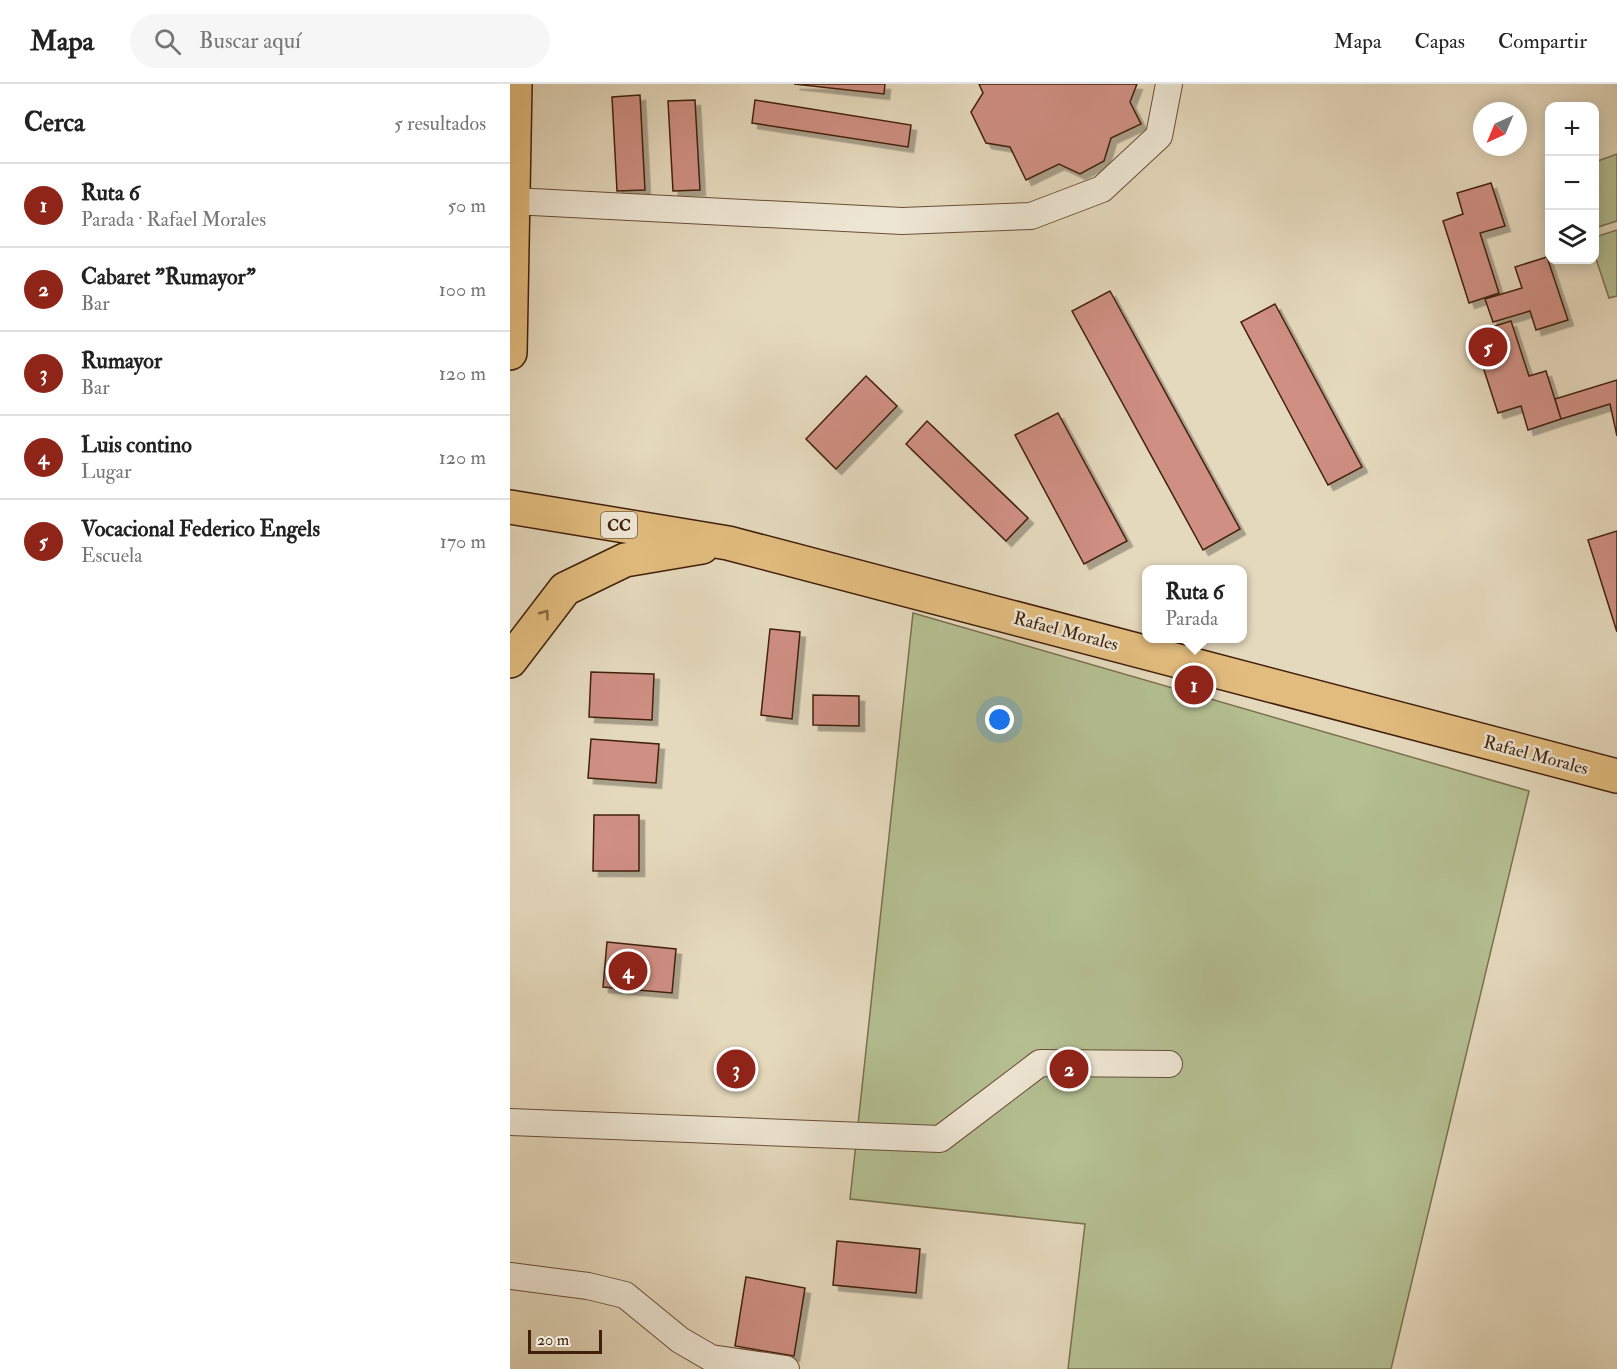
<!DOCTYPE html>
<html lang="es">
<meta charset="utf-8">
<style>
:root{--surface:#fff;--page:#f6f6f6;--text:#222;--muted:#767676;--line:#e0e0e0;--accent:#8f2418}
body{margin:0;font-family:"IM FELL Double Pica",serif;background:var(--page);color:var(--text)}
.controls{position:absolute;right:18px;top:18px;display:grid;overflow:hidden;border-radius:12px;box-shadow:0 3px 15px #0003}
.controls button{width:54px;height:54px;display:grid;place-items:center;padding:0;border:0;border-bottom:2px solid var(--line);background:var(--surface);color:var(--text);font:30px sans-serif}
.compass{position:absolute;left:963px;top:18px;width:54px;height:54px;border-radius:50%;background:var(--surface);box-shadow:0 3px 15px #0003;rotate:224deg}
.scale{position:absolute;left:18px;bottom:15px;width:74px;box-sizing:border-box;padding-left:6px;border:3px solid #40200b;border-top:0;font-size:16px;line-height:21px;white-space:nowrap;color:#40200b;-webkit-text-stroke:4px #eee6d4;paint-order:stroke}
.you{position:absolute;left:490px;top:636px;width:21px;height:21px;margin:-15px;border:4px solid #fff;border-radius:50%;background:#1a73e8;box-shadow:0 0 0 9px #1a73e833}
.badge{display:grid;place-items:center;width:39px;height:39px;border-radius:50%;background:var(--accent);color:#fff;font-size:20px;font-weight:700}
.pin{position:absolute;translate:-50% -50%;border:3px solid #fff;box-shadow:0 2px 6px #0006}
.popup{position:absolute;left:632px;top:481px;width:105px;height:78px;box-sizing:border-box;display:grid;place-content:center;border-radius:12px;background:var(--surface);filter:drop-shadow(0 2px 4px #0005);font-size:20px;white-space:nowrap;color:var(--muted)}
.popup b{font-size:22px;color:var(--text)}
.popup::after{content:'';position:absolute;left:50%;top:100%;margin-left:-12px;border:12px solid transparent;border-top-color:var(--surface)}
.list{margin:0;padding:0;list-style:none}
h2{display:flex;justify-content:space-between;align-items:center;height:78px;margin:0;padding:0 24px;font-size:26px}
h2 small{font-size:20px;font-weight:400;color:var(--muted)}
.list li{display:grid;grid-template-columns:39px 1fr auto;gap:18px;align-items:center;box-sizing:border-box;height:84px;padding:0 24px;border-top:2px solid var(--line)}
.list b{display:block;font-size:22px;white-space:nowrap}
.list p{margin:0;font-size:20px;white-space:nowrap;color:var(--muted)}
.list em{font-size:20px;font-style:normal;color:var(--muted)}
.icon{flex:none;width:33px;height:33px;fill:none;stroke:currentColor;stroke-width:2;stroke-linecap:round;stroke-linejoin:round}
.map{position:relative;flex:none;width:1107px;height:1285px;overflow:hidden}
header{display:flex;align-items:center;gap:36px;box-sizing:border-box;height:84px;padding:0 30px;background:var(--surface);border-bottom:2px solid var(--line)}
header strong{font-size:28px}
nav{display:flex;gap:33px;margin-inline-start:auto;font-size:21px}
.search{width:420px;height:54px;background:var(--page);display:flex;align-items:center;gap:15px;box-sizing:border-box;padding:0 21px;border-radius:33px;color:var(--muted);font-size:22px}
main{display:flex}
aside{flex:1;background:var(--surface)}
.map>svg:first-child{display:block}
</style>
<header>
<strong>Mapa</strong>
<div class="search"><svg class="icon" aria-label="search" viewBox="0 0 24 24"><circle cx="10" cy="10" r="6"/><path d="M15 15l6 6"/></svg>Buscar aquí</div>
<nav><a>Mapa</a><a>Capas</a><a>Compartir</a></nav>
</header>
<main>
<aside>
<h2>Cerca<small>5 resultados</small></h2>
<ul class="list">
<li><span class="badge">1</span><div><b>Ruta 6</b><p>Parada · Rafael Morales</p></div><em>50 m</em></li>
<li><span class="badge">2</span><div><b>Cabaret &quot;Rumayor&quot;</b><p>Bar</p></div><em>100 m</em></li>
<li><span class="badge">3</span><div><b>Rumayor</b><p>Bar</p></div><em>120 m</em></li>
<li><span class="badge">4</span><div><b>Luis contino</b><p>Lugar</p></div><em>120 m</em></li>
<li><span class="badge">5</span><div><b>Vocacional Federico Engels</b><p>Escuela</p></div><em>170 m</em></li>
</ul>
</aside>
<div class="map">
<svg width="1107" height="1285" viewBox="0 0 1107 1285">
<defs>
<filter id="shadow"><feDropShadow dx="5.5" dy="5.5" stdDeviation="0" flood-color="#0004"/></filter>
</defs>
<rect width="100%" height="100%" fill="#e5d9bd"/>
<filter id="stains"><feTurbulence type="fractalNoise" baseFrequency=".00333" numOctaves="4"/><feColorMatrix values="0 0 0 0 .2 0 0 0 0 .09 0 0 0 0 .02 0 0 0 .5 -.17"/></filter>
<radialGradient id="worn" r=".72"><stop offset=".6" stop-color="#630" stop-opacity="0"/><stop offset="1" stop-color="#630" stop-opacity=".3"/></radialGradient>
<path fill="#b4bf92" stroke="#7a704e" stroke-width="1.5" d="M1107 70V137L1085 144V78Z
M1107 146V212L1099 214 1085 172V153Z
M403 529 1019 707 881 1285H558L575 1140 340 1115Z"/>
<path fill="#cf8f83" stroke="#40200b" stroke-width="1.5" filter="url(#shadow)" d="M284 0H375L374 10Z
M469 0H627L620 18 631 40 601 54 594 77 570 90 549 80 516 96 500 63 476 59 461 28 473 9Z
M130 11 135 106 107 107 102 13Z
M185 16 190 106 163 107 158 17Z
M245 16 401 41 398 63 242 39Z
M981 99 995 142 970 149 989 209 959 219 933 137 953 130 947 109Z
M1037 173 1058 236 1026 246 1020 227 983 238 975 215 1012 204 1005 183Z
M600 207 730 445 693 466 562 227Z
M765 220 852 383 818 401 731 238Z
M1001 237 1019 292 1036 287 1051 335 1018 346 1011 322 988 329 962 249Z
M356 292 387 322 326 385 296 355Z
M1107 296V352L1100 320 1051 335 1045 315Z
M548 329 617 457 574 480 505 351Z
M417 337 518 434 496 457 396 360Z
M1107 447V548L1078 456Z
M260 545 290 548 282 635 251 631Z
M81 588 144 590 142 636 79 633Z
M303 611 349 612V642L303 641Z
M81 655 149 660 146 699 78 694Z
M84 731H129V787H83Z
M97 858 166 865 162 909 93 903Z
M327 1157 410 1165 406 1209 323 1201Z
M236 1193 295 1204 284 1272 225 1262Z"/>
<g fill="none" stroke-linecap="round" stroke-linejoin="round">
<g stroke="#694e38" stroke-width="28">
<path id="minor" d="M3 117 392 137 521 132 592 105 649 52 659 0
M0 1038 430 1055 530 979 659 980
M0 1192 78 1202 115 1211 170 1256 201 1274 276 1285"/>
</g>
<g stroke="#40200b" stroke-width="36">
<path id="major" d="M0 269 5 0
M0 423 218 459 1107 692
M0 577 55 505 115 476 192 463"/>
</g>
<use href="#minor" stroke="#eee6d4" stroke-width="26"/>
<use href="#major" stroke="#e2bc7e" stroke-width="33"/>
</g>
<defs><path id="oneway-chevron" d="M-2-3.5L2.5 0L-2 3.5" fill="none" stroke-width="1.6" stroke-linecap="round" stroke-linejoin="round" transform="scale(1.5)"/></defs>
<use stroke="#89663f" href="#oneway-chevron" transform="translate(35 530) rotate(-53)"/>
<g text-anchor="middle" stroke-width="5" stroke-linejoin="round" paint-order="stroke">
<rect fill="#eee6d4" stroke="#745b47" stroke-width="1.5" x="91" y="428" width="36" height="26" rx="4.5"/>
<g font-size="16" font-weight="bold" fill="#40200b">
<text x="109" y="447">CC</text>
</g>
<g font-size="18" fill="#40200b" stroke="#eee6d4">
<text transform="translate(556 547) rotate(15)" y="6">Rafael Morales</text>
<text transform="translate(1026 671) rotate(15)" y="6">Rafael Morales</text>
</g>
</g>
<rect width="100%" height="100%" filter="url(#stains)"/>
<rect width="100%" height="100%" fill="url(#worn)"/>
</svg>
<div class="controls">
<button>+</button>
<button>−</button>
<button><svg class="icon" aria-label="layers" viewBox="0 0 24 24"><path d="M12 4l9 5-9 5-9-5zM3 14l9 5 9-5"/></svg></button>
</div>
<svg class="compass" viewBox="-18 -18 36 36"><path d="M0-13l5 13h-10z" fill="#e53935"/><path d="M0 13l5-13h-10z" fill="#767676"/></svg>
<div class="scale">20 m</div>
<div class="you"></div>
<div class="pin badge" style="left:684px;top:601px">1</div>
<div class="popup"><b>Ruta 6</b>Parada</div>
<div class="pin badge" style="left:559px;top:985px">2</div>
<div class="pin badge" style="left:226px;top:985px">3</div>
<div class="pin badge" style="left:118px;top:887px">4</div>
<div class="pin badge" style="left:978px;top:263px">5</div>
</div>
</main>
